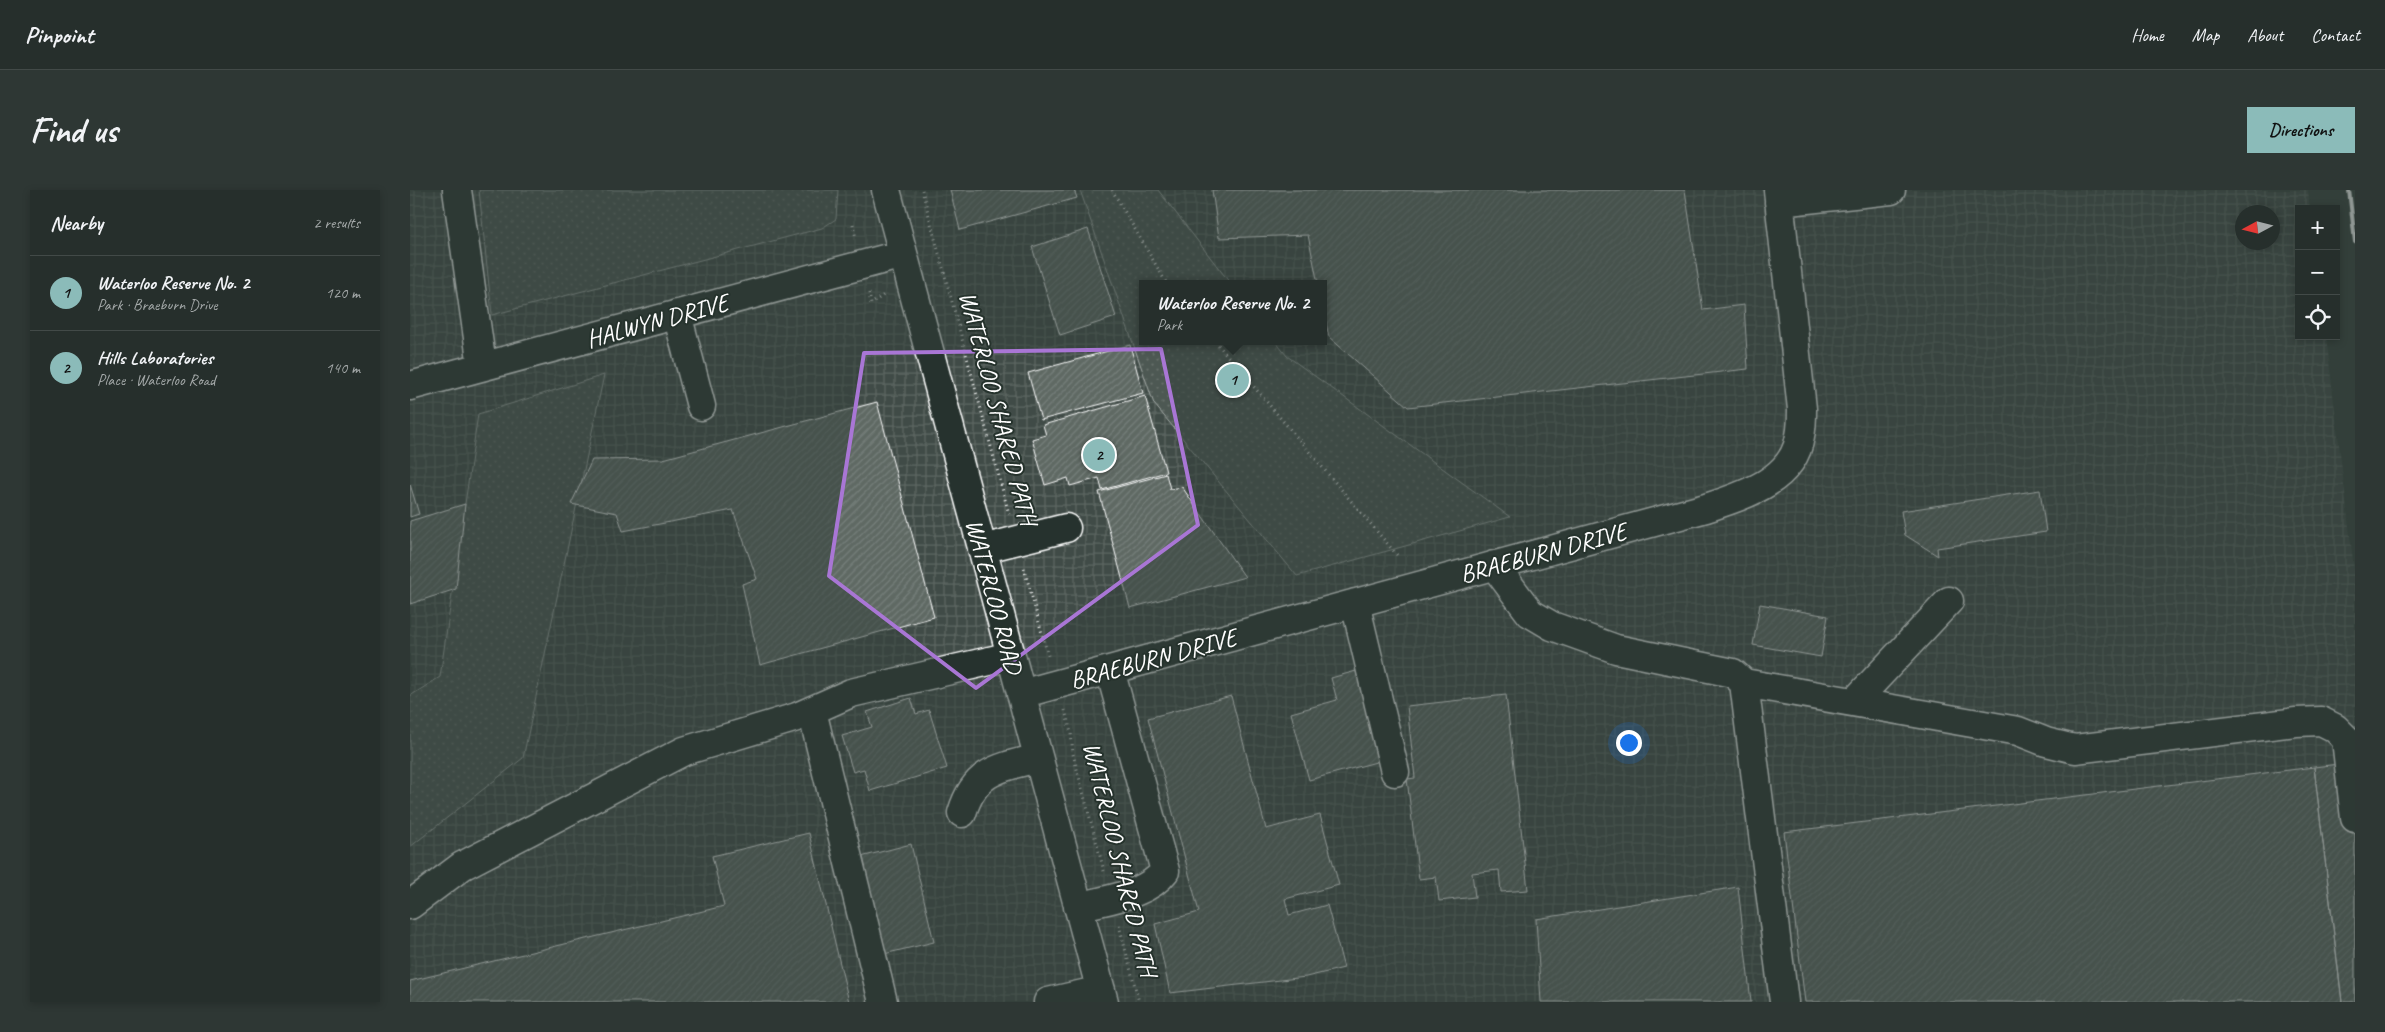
<!DOCTYPE html>
<meta charset="utf-8">
<style>
:root{--surface:#262f2c;--page:#2e3734;--text:#f1f3f6;--muted:#a4a9a9;--line:#424a48;--accent:#8bbbb9}
body{margin:0;font-family:Caveat,sans-serif;background:var(--page);color:var(--text)}
.controls{position:absolute;right:15px;top:15px;display:grid;overflow:hidden;border-radius:0px;box-shadow:0 2px 8px #0003}
.controls button{width:45px;height:45px;display:grid;place-items:center;padding:0;border:0;border-bottom:1px solid var(--line);background:var(--surface);color:var(--text);font:25px sans-serif}
.compass{position:absolute;left:1825px;top:15px;width:45px;height:45px;border-radius:50%;background:var(--surface);box-shadow:0 2px 8px #0003;rotate:263deg}
.you{position:absolute;left:1218px;top:552px;width:18px;height:18px;margin:-12px;border:4px solid #fff;border-radius:50%;background:#1a73e8;box-shadow:0 0 0 8px #1a73e833}
.badge{display:grid;place-items:center;width:32px;height:32px;border-radius:50%;background:var(--accent);color:#111;font-size:16px;font-weight:700}
.pin{position:absolute;translate:-50% -50%;border:2px solid #fff;box-shadow:0 1px 5px #0006}
.popup{position:absolute;left:729px;top:90px;width:188px;height:65px;box-sizing:border-box;display:grid;place-content:center;border-radius:0px;background:var(--surface);filter:drop-shadow(0 1px 4px #0005);font-size:16px;white-space:nowrap;color:var(--muted)}
.popup b{font-size:19px;color:var(--text)}
.popup::after{content:'';position:absolute;left:50%;top:100%;margin-left:-10px;border:10px solid transparent;border-top-color:var(--surface)}
.list{margin:0;padding:0;list-style:none}
h2{display:flex;justify-content:space-between;align-items:center;height:65px;margin:0;padding:0 20px;font-size:21px}
h2 small{font-size:16px;font-weight:400;color:var(--muted)}
.list li{display:grid;grid-template-columns:32px 1fr auto;gap:15px;align-items:center;box-sizing:border-box;height:75px;padding:0 20px;border-top:1px solid var(--line)}
.list b{display:block;font-size:19px;white-space:nowrap}
.list p{margin:0;font-size:16px;white-space:nowrap;color:var(--muted)}
.list em{font-size:16px;font-style:normal;color:var(--muted)}
.icon{flex:none;width:28px;height:28px;fill:none;stroke:currentColor;stroke-width:2;stroke-linecap:round;stroke-linejoin:round}
.map{position:relative;flex:none;width:1945px;height:812px;overflow:hidden;border-radius:0px}
header{display:flex;align-items:center;gap:30px;box-sizing:border-box;height:70px;padding:0 25px;background:var(--surface);border-bottom:1px solid var(--line)}
header strong{font-size:24px}
nav{display:flex;gap:28px;margin-inline-start:auto;font-size:18px}
.intro{display:flex;align-items:center;justify-content:space-between;box-sizing:border-box;height:120px;padding:0 30px}
h1{margin:0;font-size:35px}
.button{padding:12px 22px;border-radius:0px;background:var(--accent);color:#111;font-size:18px;font-weight:700}
main{display:flex;gap:30px;padding:0 30px}
aside{flex:1;background:var(--surface);border-radius:0px;box-shadow:0 2px 8px #0003}
.map>svg:first-child{display:block}
</style>
<header>
<strong>Pinpoint</strong>
<nav><a>Home</a><a>Map</a><a>About</a><a>Contact</a></nav>
</header>
<div class="intro"><h1>Find us</h1><a class="button">Directions</a></div>
<main>
<aside>
<h2>Nearby<small>2 results</small></h2>
<ul class="list">
<li><span class="badge">1</span><div><b>Waterloo Reserve No. 2</b><p>Park · Braeburn Drive</p></div><em>120 m</em></li>
<li><span class="badge">2</span><div><b>Hills Laboratories</b><p>Place · Waterloo Road</p></div><em>140 m</em></li>
</ul>
</aside>
<div class="map">
<svg width="1945" height="812" viewBox="0 0 1945 812">
<defs>
<pattern id="industrial-grid" width="8" height="8" patternUnits="userSpaceOnUse" patternTransform="scale(1.25)"><rect width="8" height="8" fill="#404c47"/><path d="M0 4h8M4 0v8" fill="none" stroke="#5d6763"/></pattern>
<pattern id="park-dots" width="8" height="8" patternUnits="userSpaceOnUse" patternTransform="scale(1.25)"><rect width="8" height="8" fill="#4d5853"/><path d="M2 2h.1M6 6h.1" fill="none" stroke="#68716d" stroke-width="1.8" stroke-linecap="round"/></pattern>
<pattern id="building-hatch" width="6" height="6" patternUnits="userSpaceOnUse" patternTransform="scale(1.25)"><rect width="6" height="6" fill="#5f6964"/><path d="M-1 1l2-2M0 6l6-6M5 7l2-2" fill="none" stroke="#77807b"/></pattern>
</defs>
<rect width="100%" height="100%" fill="#333f3a"/>
<filter id="ink" filterUnits="userSpaceOnUse"><feTurbulence type="fractalNoise" baseFrequency=".02" numOctaves="2"/><feDisplacementMap in="SourceGraphic" scale="10" xChannelSelector="R" yChannelSelector="G"/><feConvolveMatrix kernelMatrix="1 2 1 2 8 2 1 2 1" color-interpolation-filters="sRGB"/></filter>
<g filter="url(#ink)">
<path fill="url(#industrial-grid)" fill-rule="evenodd" d="M0 0H1898L1900 19H1889V146H1916L1945 387V812H0ZM1832 22H1862V52H1832ZM733 94H913V151H733Z"/>
<path fill="url(#park-dots)" stroke="#a6aca9" d="M69 0H428L426 29 412 38 82 125Z
M670 0H748L821 94H733V151H865L877 166 1100 327 887 386 744 214Z
M194 185 113 568 0 657V506L30 487 68 224Z"/>
<path fill="url(#building-hatch)" stroke="#fff" d="M540 0H664L667 8 550 40Z
M802 0H1275L1293 120 1334 115 1338 179 998 217 919 147 913 119V94H908L898 45 809 48Z
M678 39 706 127 650 145 622 57Z
M720 155 733 203 631 230 618 183Z
M735 206 756 282 692 300 689 288 660 296 658 288 635 295 622 249 636 245 633 235Z
M467 212 524 427 350 475 332 394 347 389 323 320 213 341 207 323 161 314 182 270 253 269Z
M756 284 760 299 772 297 835 387 720 418 689 302Z
M0 294 9 324 0 327Z
M1630 300 1636 342 1527 358 1528 366 1495 345 1491 321Z
M55 314 46 399 0 414V331Z
M1350 414 1418 426 1411 467 1343 455Z
M946 481 970 571 899 590 881 523 927 510 921 488Z
M1096 505 1118 700 1091 702 1089 680 1062 683 1065 707 1029 711 1026 687 1009 689 997 589 1005 588 997 516Z
M821 506 856 639 910 625 929 695 875 709 879 725 917 715 934 778 896 787 760 803 745 734 789 722 738 528Z
M501 508 506 524 519 520 537 578 460 601 454 579 443 582 432 546 462 537 457 522Z
M1945 572V812H1932L1904 577Z
M1904 577 1932 812H1395L1374 642Z
M399 643 439 812H0V791L314 716 302 666Z
M501 654 524 752 474 764 451 667Z
M1328 697 1341 812H1131L1126 729Z"/>
<g fill="none" stroke-linecap="round" stroke-linejoin="round">
<g stroke="#fff" stroke-width="31">
<path id="minor" d="M47 0 72 176
M476 0 694 812
M1369 12 1481 0
M267 124 291 216
M0 196 493 64
M572 359 656 338
M1084 375 1120 423 1142 436 1206 459 1323 483 1334 493 1374 812
M945 413 985 582
M1334 493 1608 541 1636 552 1665 559 1886 532 1911 531 1925 538 1936 549 1945 628
M611 504 1296 318C1332 306 1384 291 1390 246 1392 237 1392 228 1392 219L1368 0
M1444 512 1539 411
M402 521 473 812
M552 623C565 580 589 578 628 568
M0 715 52 676 274 561 387 527 441 503 601 466
M668 717C696 709 736 706 755 681L700 480
M638 812 691 800"/>
</g>
<path stroke="#fff" stroke-width="3" stroke-dasharray="1 4" stroke-linecap="butt" d="M512 0 599 324
M702 0 757 94
M443 34 446 48
M459 103 461 114 475 104
M805 151 987 365
M614 378 639 469
M655 520 661 543 663 564 694 681
M709 735 729 812"/>
<use href="#minor" stroke="#26332d" stroke-width="28"/>
<path stroke="#fff" stroke-width="4" d="M1939 0 1945 52"/>
</g>
</g>
<path d="M0 0H1945V812H0ZM751 159 788 335 566 498 419 386 454 163Z" fill="#333f3a" fill-opacity=".55" fill-rule="evenodd"/>
<path fill="none" stroke="#a976d5" stroke-width="4" stroke-linejoin="round" d="M751 159 788 335 566 498 419 386 454 163Z"/>
<g text-anchor="middle" stroke-width="4" stroke-linejoin="round" paint-order="stroke">
<g font-size="25" fill="#fff" stroke="#26332d">
<text transform="translate(247 130) rotate(-15)" y="9">HALWYN DRIVE</text>
<text transform="translate(589 218) rotate(75)" y="9">WATERLOO SHARED PATH</text>
<text transform="translate(1133 362) rotate(-15)" y="9">BRAEBURN DRIVE</text>
<text transform="translate(585 406) rotate(75)" y="9">WATERLOO ROAD</text>
<text transform="translate(743 468) rotate(-15)" y="9">BRAEBURN DRIVE</text>
<text transform="translate(711 669) rotate(76)" y="9">WATERLOO SHARED PATH</text>
</g>
</g>
</svg>
<div class="controls">
<button>+</button>
<button>−</button>
<button><svg class="icon" aria-label="locate" viewBox="0 0 24 24"><circle cx="12" cy="12" r="6"/><path d="M12 2v4M12 18v4M2 12h4M18 12h4"/></svg></button>
</div>
<svg class="compass" viewBox="-18 -18 36 36"><path d="M0-13l5 13h-10z" fill="#e53935"/><path d="M0 13l5-13h-10z" fill="#a4a9a9"/></svg>
<div class="you"></div>
<div class="pin badge" style="left:823px;top:190px">1</div>
<div class="popup"><b>Waterloo Reserve No. 2</b>Park</div>
<div class="pin badge" style="left:689px;top:265px">2</div>
</div>
</main>
